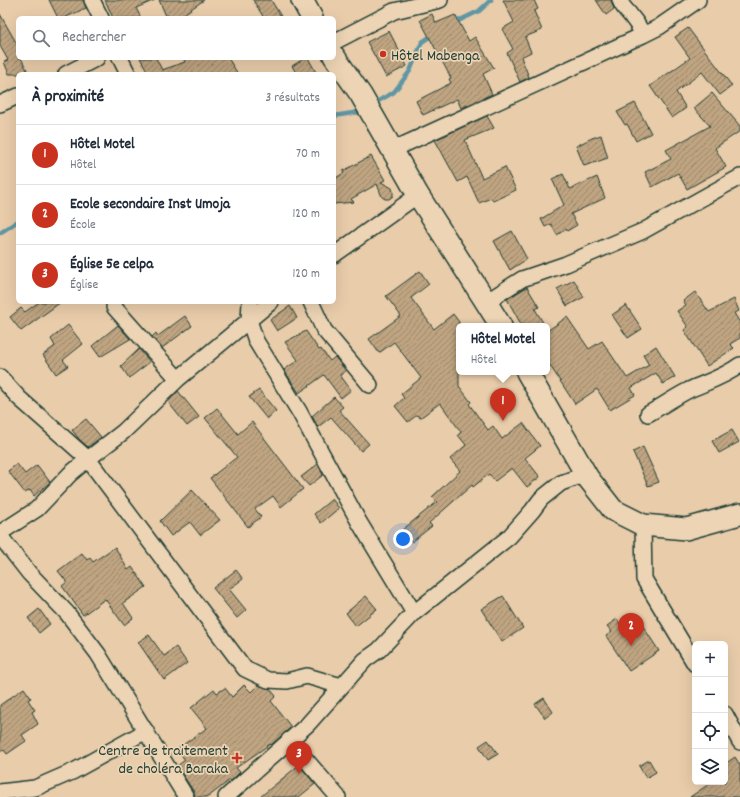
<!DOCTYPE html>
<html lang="fr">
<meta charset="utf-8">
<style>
:root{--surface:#fff;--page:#f2f2f3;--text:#1f2937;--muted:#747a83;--line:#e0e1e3;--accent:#c8321e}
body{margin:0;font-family:Dekko,sans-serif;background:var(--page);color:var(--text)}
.controls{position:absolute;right:12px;bottom:12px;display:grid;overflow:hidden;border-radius:6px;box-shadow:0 4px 16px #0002}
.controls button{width:36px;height:36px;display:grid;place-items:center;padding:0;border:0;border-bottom:1px solid var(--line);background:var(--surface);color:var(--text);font:20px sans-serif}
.you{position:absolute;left:403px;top:539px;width:14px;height:14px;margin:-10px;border:3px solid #fff;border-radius:50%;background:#1a73e8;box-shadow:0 0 0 6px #1a73e833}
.badge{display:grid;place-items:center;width:26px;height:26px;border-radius:50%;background:var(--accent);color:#fff;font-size:13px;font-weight:700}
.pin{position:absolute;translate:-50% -33px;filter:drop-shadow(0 1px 2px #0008)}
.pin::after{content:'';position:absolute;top:21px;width:14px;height:12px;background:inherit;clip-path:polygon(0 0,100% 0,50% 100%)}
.popup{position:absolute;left:456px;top:323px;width:94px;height:52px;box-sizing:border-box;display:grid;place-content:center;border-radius:6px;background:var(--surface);filter:drop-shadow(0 1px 3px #0005);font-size:13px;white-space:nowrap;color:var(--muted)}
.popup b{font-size:15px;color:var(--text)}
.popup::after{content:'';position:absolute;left:50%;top:100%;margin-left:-8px;border:8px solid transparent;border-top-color:var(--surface)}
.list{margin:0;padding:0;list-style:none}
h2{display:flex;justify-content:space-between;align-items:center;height:52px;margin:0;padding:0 16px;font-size:17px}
h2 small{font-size:13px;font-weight:400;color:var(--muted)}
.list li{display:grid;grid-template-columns:26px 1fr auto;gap:12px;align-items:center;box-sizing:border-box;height:60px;padding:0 16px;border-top:1px solid var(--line)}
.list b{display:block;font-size:15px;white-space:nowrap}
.list p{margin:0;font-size:13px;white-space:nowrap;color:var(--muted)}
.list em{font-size:13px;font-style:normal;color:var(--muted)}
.icon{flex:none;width:22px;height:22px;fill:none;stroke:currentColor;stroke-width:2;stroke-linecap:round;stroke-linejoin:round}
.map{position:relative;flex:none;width:740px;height:797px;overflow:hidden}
.search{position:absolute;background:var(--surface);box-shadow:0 4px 16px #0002;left:16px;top:16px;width:320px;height:44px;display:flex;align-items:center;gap:10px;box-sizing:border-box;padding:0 14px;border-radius:6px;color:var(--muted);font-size:15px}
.panel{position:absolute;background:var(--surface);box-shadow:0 4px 16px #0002;left:16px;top:72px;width:320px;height:232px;border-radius:6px}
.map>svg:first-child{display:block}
</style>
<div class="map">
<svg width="740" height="797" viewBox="0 0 740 797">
<defs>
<pattern id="building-hatch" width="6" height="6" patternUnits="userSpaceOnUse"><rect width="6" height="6" fill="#bfa481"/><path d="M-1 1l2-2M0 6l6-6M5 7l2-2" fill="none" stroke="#9b876a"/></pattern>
</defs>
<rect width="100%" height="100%" fill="#e9ccaa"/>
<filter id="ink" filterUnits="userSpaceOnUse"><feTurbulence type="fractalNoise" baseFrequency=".025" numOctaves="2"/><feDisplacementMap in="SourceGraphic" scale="8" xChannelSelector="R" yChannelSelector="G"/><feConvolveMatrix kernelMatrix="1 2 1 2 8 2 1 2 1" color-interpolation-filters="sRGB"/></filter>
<g filter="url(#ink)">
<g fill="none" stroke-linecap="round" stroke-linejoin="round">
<path stroke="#6096a4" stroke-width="4.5" d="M454 23 479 11 491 0
M373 104 394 92 410 71 422 42 434 34
M334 116 359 112 363 110
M0 233 18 221"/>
</g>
<path fill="url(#building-hatch)" stroke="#1f3d34" d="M49 0H83L86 8 64 18H58Z
M105 0H155L136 8 141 18H113Z
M159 0H204L178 18H170L168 15 166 16Z
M253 0H271L282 18H264Z
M503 0H534L538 9 534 11 542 30 525 37 531 52 521 57 529 77 520 82 507 53 513 49 502 29 514 22Z
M596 0H611L614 9 606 15Z
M0 14 18 46V58H21L29 74H9L4 62 8 60 0 46Z
M432 14 436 23 455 15 469 41 475 37 494 68 483 74 492 94 461 108 457 99 423 115 416 101 451 83 449 79 451 78 420 20Z
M688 28 732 86 720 95 702 72 676 92 686 108 672 118 650 86 690 58 675 37Z
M389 31 407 66 386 77 367 42Z
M140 58H156L162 70 185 62 183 58H228L238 74H149Z
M305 58H308L317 74H297L292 66Z
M712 93 740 126V131L715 148 726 167 687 189 678 173 652 187 645 172 671 159 666 150 710 126 694 108Z
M635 103 651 133 636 141 627 124 625 125 617 112Z
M487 116 494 128 465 140 482 178 505 167 516 190 493 201 491 198 479 203 467 177 458 182 435 140Z
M601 135 608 158 584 166 576 146 592 138Z
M371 156 385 180 381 182 392 188 393 192V196L389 199H385L382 197 377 184 351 199 354 202 334 204V179L344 173 343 171Z
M563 174 570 189 597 177 605 198 571 214 577 225 567 231 566 229 557 235 551 224 545 227 541 219 564 205 552 179Z
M512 231 527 259 510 270 494 241Z
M420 271 429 284 411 298 434 329 453 314 459 322V386L471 402 469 404 488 430 493 426 502 439 523 423 540 446 525 458 540 477 527 487 512 468 495 481 489 474 473 487 472 485 429 523 432 526 412 542 402 530 437 502 432 497 460 471 450 459 466 445 458 435 461 432 440 403 420 418 417 415 408 422 395 406 404 398 401 394 421 378 394 342 379 353 369 339 401 316 386 296Z
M574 280 584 297 567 306 557 289Z
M527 287 539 307 535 309 545 326H522L507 299Z
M695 292 709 312 734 299 739 311 734 313 740 323V338L730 344 734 348 707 366 684 330 688 327 677 311 686 305 683 301Z
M39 302H61L21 331 10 317 21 308 25 312Z
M626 305 642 329 628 338 612 315Z
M290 306 297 318 277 331 270 320Z
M185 316 192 326 162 348 152 337 156 333 158 336Z
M567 317 589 349 602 341 627 378 649 365 643 355 656 346 675 377 663 384 656 373 631 388 635 395 610 410 597 389 575 404 547 361V331Z
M68 325 83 344 63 360 68 366 56 374 43 355 55 346 51 339Z
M118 325 130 339 100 357 92 346Z
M306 331 319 350 321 349 330 361 335 357 346 371 340 375 351 390 341 398 324 375 299 393 284 370 298 360 285 342Z
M139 349 150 362 129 378 121 366Z
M259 390 276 411 267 419 249 397Z
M178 391 199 417 187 426 168 402Z
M334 397 343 407 339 410 369 444 361 451 331 417 318 427 312 416Z
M217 408 238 434 252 422 303 489 281 507 273 496 255 509 261 517 248 527 210 478 237 457 205 418Z
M86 419 101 437 88 447 79 439 72 430Z
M732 430 739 442 719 453 712 441Z
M643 447 659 482 648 486 633 452Z
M17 464 25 474 37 465 50 482 34 496 30 490 25 493 8 471Z
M318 464 323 475 309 486 301 477Z
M192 490 220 520 200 535 190 522 171 536 160 521Z
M332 499 339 508 321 523 314 514Z
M115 547 128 570 132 567 146 587 123 603 133 618 124 625 105 599 83 615 62 586 67 582 58 571 82 553 87 560 90 558 93 562Z
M236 570 243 579 229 589 246 610 237 618 213 588Z
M366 596 377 609 356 626 346 613Z
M503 596 523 628 502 642 481 609Z
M39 609 50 624 39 633 28 618Z
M637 617 659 651 629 671 606 636 612 632 607 626 617 619 622 627Z
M149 635 164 656 176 647 187 663 164 680 138 642Z
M244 685 251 692 258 685 270 689 276 696 271 701 291 727 271 745 270 744 236 768 240 772 231 781 230 780 208 797H195L194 792 177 766 185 760 177 749 207 728 191 708 214 689 217 693 225 688 232 697Z
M24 688 31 698 28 700 35 710 32 712 38 724 22 735 26 741 7 754 4 750 0 752V705Z
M544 698 553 712 545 718 535 704Z
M488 740 498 754 488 760 479 746Z
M735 757 740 765V797H690L712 782H725V764Z
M649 760 656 772 646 778 639 766Z
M299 765 315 784 299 797H260Z"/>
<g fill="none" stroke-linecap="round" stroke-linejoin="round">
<g stroke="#1f3d34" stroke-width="18">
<path id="street" d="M92 0 101 18
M620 0C623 9 626 9 631 16 636 22 640 28 643 35
M334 42 394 11 440 0
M120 58 128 74
M66 74 97 58
M0 104 18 96
M392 150 643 35 659 27 698 0
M334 255 418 195
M250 302 249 320 256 341 300 413 359 522 414 613
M311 302 324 330 370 385
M486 302 522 279 566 264 643 231 740 177
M114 307 178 379
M0 377 19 398 88 459 245 669 268 680 287 681 307 676 341 686
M648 414C662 406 675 397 689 390 707 382 724 377 740 365
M643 525 644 579 695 664
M0 533 37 509 70 474 88 459 123 432 178 379 271 302
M0 536 29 573 67 613 98 654 186 797
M725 714 740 742
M289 740 338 797
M0 792 35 788 74 771 146 731
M226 797 308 724 365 660 379 650 414 613 509 537 532 511 541 499 561 483 578 477 588 478"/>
</g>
<g stroke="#1f3d34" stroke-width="24">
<path id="secondary" d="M302 0 312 18
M334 56 361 95 418 195 486 302 501 326
M527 372 588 478 613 510 643 525 686 529 740 514"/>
</g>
<use href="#street" stroke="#ecd4b4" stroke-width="15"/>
<use href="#secondary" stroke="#ecd4b4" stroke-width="21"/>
</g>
</g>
<g fill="#c8321e" stroke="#ecd4b4" stroke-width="1.5">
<circle cx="383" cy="54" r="4"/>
<path d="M235 752h4v4h4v4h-4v4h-4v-4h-4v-4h4z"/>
</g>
<g text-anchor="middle" stroke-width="3.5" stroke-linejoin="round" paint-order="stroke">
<g font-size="16" fill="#1f3d34" stroke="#ecd4b4" text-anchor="start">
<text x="391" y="60">Hôtel Mabenga</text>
<text x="228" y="755" text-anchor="end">Centre de traitement<tspan x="228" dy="18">de choléra Baraka</tspan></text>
</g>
</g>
</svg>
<div class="controls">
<button>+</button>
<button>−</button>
<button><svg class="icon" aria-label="locate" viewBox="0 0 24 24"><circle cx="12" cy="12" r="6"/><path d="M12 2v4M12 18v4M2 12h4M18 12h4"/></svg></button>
<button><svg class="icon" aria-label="layers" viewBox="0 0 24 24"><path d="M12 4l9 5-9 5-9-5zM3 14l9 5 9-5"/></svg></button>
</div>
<div class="you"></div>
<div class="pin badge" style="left:503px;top:421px">1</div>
<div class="popup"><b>Hôtel Motel</b>Hôtel</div>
<div class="pin badge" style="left:631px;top:646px">2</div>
<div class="pin badge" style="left:299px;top:774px">3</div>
<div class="search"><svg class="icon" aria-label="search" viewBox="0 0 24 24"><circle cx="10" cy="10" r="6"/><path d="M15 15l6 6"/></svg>Rechercher</div>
<section class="panel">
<h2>À proximité<small>3 résultats</small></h2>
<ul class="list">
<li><span class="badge">1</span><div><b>Hôtel Motel</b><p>Hôtel</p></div><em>70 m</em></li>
<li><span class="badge">2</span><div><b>Ecole secondaire Inst Umoja</b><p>École</p></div><em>120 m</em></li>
<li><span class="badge">3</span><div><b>Église 5e celpa</b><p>Église</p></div><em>120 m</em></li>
</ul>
</section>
</div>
